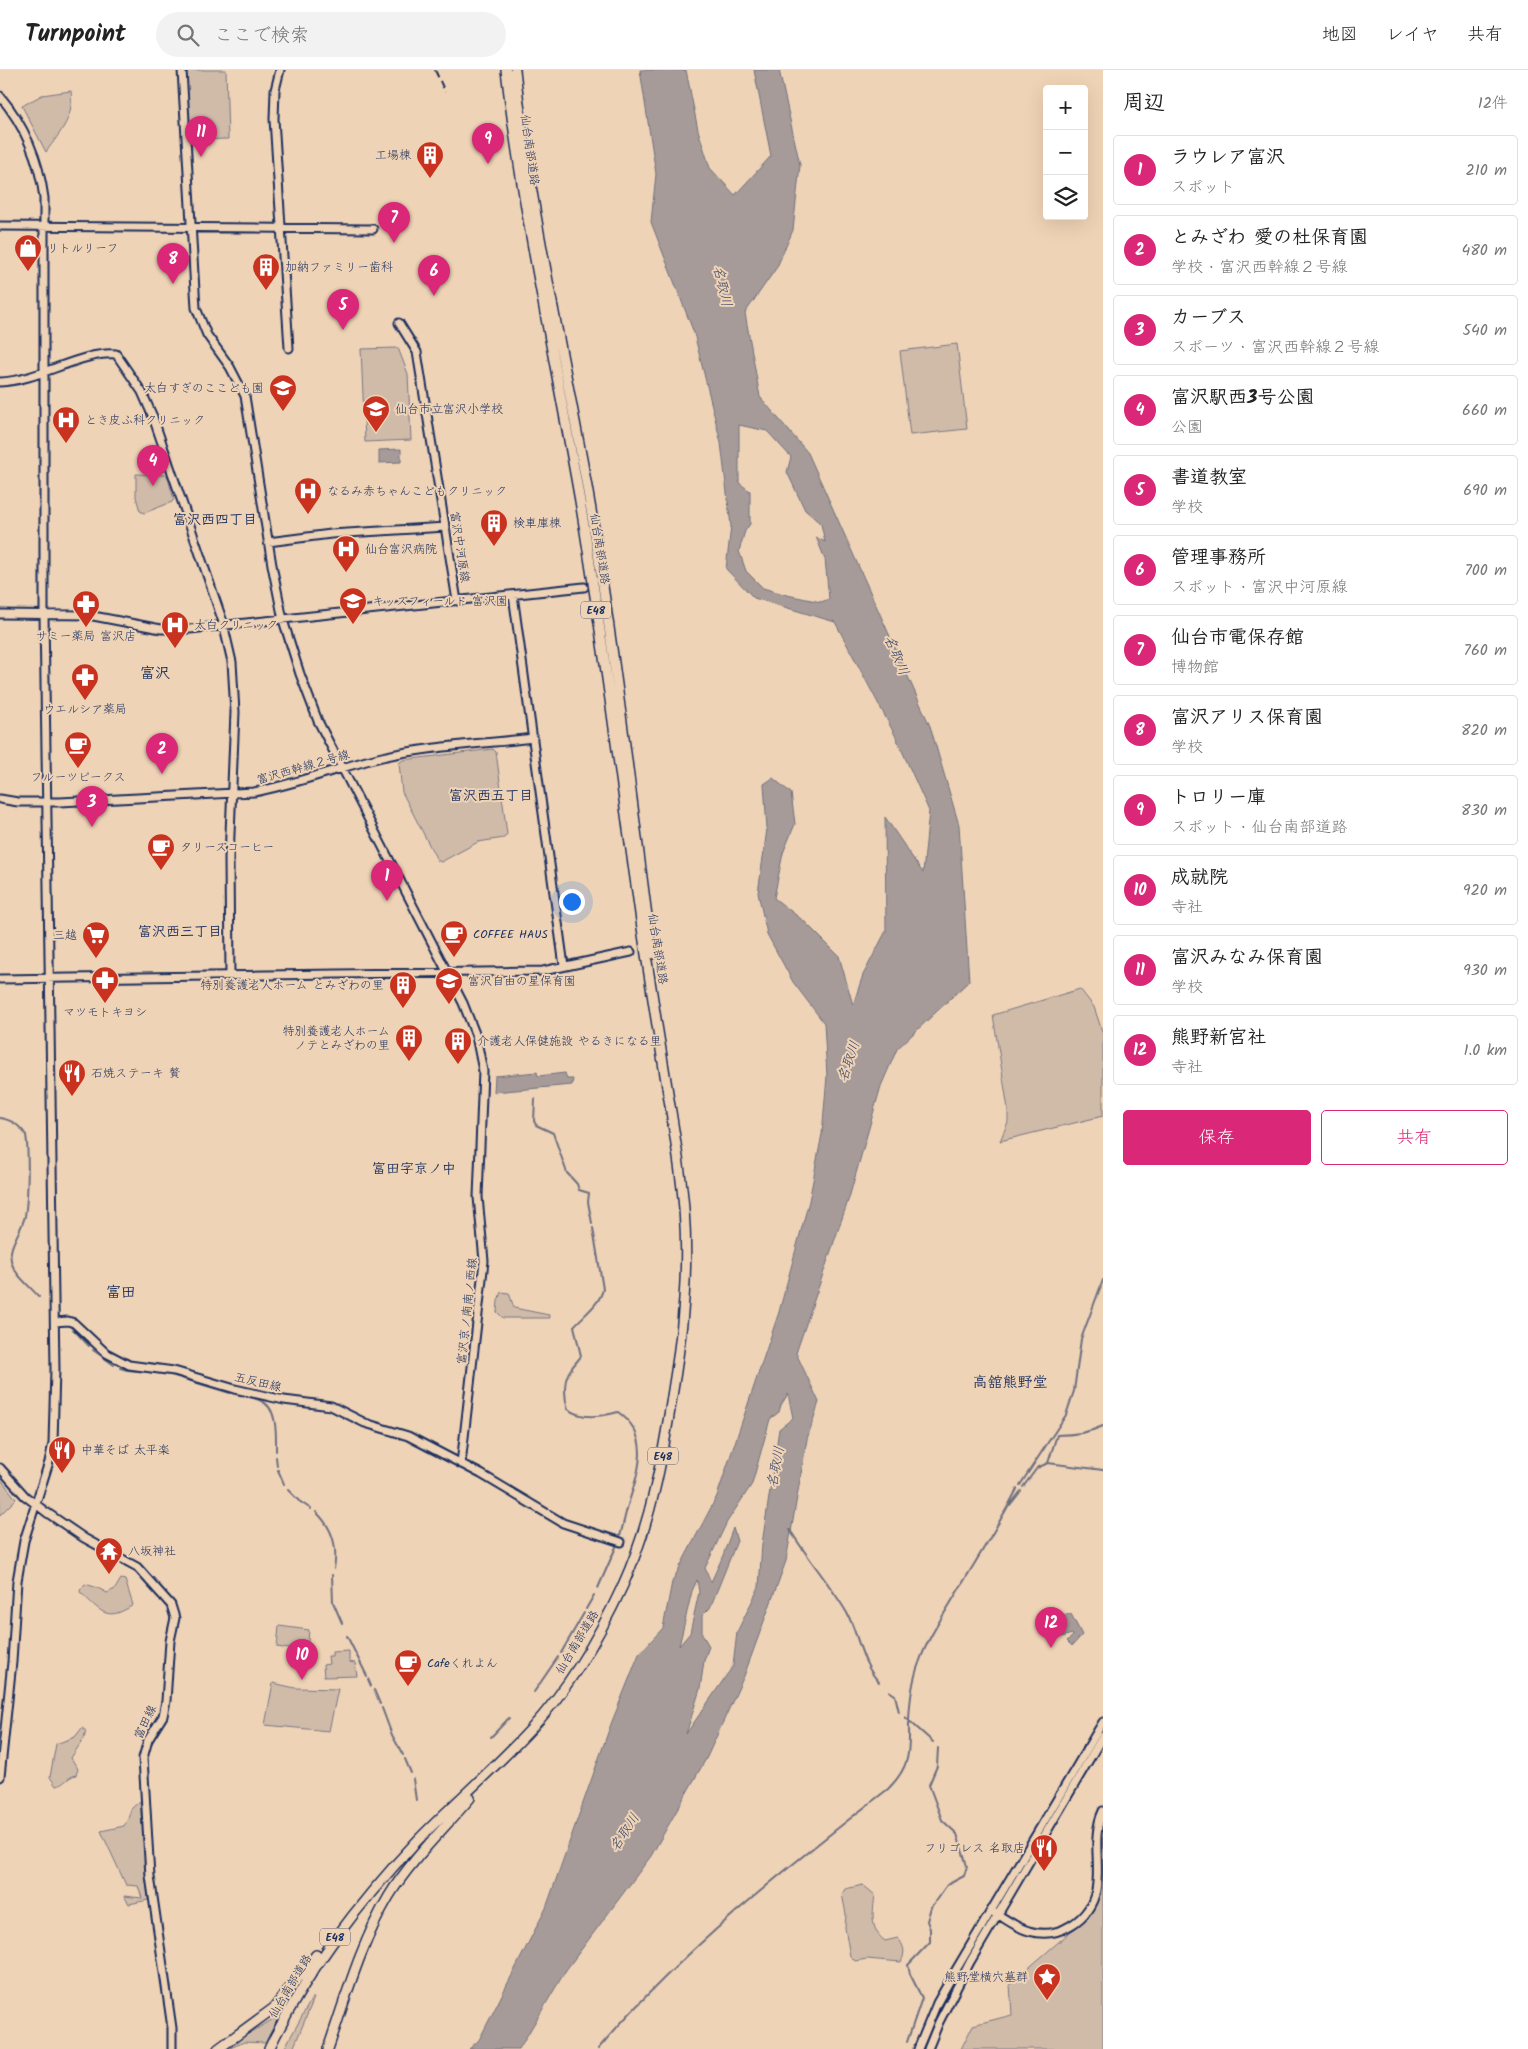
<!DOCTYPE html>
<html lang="ja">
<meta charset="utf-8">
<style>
:root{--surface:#fff;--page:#f2f2f2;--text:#222;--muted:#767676;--line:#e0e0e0;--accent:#db2777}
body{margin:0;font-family:Kalam,"Klee One",sans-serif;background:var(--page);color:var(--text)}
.controls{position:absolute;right:15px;top:15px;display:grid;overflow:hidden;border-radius:5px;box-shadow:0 5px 20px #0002}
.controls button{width:45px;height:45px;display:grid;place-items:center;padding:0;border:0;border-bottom:1px solid var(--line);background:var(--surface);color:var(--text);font:25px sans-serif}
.you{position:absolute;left:571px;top:831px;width:18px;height:18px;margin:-12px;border:4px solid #fff;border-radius:50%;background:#1a73e8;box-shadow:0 0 0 8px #1a73e833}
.badge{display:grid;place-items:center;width:32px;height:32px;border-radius:50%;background:var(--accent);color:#fff;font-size:16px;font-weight:700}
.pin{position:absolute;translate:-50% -41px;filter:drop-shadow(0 1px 2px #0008)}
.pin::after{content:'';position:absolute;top:26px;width:18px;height:15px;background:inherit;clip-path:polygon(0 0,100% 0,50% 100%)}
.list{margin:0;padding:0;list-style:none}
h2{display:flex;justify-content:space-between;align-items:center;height:65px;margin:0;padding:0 20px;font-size:21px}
h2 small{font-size:16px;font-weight:400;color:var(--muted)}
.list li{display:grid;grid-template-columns:32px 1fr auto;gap:15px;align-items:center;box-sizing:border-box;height:70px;margin:0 10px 10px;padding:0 10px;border:1px solid var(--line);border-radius:5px}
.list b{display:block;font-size:19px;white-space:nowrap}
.list p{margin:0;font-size:16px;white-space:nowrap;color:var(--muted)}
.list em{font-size:16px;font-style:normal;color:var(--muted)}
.actions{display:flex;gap:10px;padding:15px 20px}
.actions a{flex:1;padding:11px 0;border:1px solid var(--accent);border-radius:5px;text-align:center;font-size:18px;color:var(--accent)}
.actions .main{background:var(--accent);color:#fff}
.icon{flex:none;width:28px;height:28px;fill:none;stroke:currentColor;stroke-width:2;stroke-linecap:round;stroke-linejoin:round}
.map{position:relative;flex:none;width:1103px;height:1979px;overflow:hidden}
header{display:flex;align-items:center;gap:30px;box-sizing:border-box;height:70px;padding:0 25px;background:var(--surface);border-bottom:1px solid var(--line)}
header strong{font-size:24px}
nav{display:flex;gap:28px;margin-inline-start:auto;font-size:18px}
.search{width:350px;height:45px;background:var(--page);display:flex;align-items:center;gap:12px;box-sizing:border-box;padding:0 18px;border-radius:28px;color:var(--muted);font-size:19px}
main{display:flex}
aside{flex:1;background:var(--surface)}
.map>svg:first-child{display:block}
</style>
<header>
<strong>Turnpoint</strong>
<div class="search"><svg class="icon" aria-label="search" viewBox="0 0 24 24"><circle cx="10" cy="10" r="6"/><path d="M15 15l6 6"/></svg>ここで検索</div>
<nav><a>地図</a><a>レイヤ</a><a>共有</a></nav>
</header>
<main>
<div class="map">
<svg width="1103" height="1979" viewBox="0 0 1103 1979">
<rect width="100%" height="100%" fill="#efd3b6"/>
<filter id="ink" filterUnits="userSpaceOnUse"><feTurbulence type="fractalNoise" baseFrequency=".02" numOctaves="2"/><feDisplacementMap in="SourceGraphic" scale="10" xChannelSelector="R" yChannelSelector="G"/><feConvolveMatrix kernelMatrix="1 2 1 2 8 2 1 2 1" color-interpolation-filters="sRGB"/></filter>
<g filter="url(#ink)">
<path fill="#d0bba9" stroke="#767584" d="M185 0H226L228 69 188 70Z
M71 21C74 48 61 61 46 82L22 36 42 25Z
M957 274 967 359 910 365 900 281Z
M398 278 408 304 411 370 365 372 361 279Z
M136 404 167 405 174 429 172 432 144 443 140 441 136 427Z
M493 679 496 682 507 764 504 768 478 772 441 792 437 790 402 722 399 693 403 690Z
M1080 919 1094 937 1103 964V1046L1000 1071 1008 1052V1039L993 945Z
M501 1222 509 1223 514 1238 549 1245 550 1248H503L497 1242 498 1231Z
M0 1408 16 1429 0 1445Z
M121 1509 125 1510 133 1535C106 1553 101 1541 80 1522L81 1518 85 1514 98 1518 107 1523 115 1519Z
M279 1556 309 1560 307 1582 277 1577Z
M349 1581V1592L355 1593 357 1606 324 1607 323 1595 329 1594 328 1586H332V1582Z
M273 1613 295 1618 338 1619 329 1661 265 1655Z
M82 1658 86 1661 84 1668 71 1688 78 1699 76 1705C67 1707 64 1715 56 1716L50 1707 56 1674 75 1667Z
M140 1731 148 1830 129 1834 124 1826 142 1828 138 1816 126 1815 101 1761 124 1756 128 1749 131 1739Z
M1103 1767V1979H961L973 1955 1012 1945 1010 1914 1091 1844 1099 1825Z
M863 1815 875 1825C873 1842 869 1859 885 1871L898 1868C904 1876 906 1882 901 1892L867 1889 855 1891 850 1886 845 1858 846 1844 842 1824 845 1819Z
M312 1928H314L293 1979H284Z
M281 1940 282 1941 265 1973 244 1972 228 1979H223L275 1948Z"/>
<path fill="#a69b98" stroke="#6e7081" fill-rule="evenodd" d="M640 0H686L698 60 710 98 735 125 771 86 754 0H779L800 95 793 160 777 197 745 243 760 327 808 383 930 656 959 755 969 911 897 979 881 1016 849 1128 796 1283 819 1332 807 1369 786 1491 744 1606 707 1687 651 1786 566 1900 519 1979H469L479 1970 546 1838 611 1654 639 1584 663 1558 672 1512 717 1426 779 1242 809 1131 822 1064 827 1006 824 953 793 912 767 864 758 823 767 759 764 714 773 708 791 723 795 754 783 783 774 828 805 852 839 886 853 935 863 905 886 861 885 747 923 803 929 741 895 665 835 552 754 528 726 499 731 456 721 373 694 263 651 152 656 104ZM739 355 767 361 791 387 787 402 805 440 821 454 825 472 816 467 825 489 829 529 821 532 787 525 763 518 746 501 739 481 745 461 750 454V421L739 413ZM788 1324 793 1348 779 1359 762 1474 759 1517 737 1562 733 1596 686 1664 700 1619 704 1591 709 1576 702 1564V1546L710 1538 737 1471 733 1458 722 1488 711 1512 705 1498 727 1452 752 1414 770 1349 779 1342 781 1335ZM697 1510 699 1522 690 1563 679 1576 692 1521Z
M401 379V392L379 393V380Z
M537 1002 538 1006 565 1003 567 1009H573L572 1015 494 1022 495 1006Z
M1067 1544H1071L1082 1565 1072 1576 1067 1571 1073 1566 1072 1564 1062 1567 1059 1565 1055 1551 1058 1548Z"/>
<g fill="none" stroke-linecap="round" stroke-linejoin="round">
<path stroke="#6e7081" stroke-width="2" d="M535 1029 534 1051 536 1055 553 1063 567 1103 577 1114 579 1120 589 1123 588 1132 592 1153
M0 1048C12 1050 19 1055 26 1065 29 1083 28 1128 25 1146 22 1160 8 1176 11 1190 13 1204 30 1216 39 1227
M593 1158 603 1219C600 1234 584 1245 574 1256L581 1286C578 1291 574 1294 571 1299 563 1309 564 1327 568 1339 580 1350 604 1346 618 1342 653 1367 638 1402 628 1435 625 1445 623 1456 620 1466
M71 1257 89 1276
M93 1280 114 1295
M120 1298 127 1300 168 1304 230 1323
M235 1324C243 1326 253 1327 261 1331 278 1337 276 1367 276 1381
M276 1387 277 1396
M1048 1393 1057 1365C1074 1365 1088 1363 1103 1356
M278 1400 284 1414
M1020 1415 1066 1345 1074 1321 1081 1269 1103 1210
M1023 1417 1037 1398 1048 1393 1103 1400
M288 1420 299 1431 311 1439
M1010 1435 1021 1421
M316 1442C333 1458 338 1477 334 1499
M790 1460C808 1489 830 1514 847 1543 859 1566 861 1593 879 1612
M332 1505 333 1532 342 1553
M598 1518 616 1477
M586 1539 594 1525
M347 1566 367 1606
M561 1583 584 1543
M368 1609 371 1616
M374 1620 380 1634
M889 1621 895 1625 899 1642
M534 1622 558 1587
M382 1638 392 1665 403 1685
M905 1647 933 1672
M491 1667 509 1648
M405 1689 411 1703
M413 1709 416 1730
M907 1972 922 1928 910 1904 908 1895 930 1872V1859L927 1851 931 1837 947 1815 964 1806 967 1796 957 1764 942 1750 929 1715 937 1696 938 1678
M598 1979C682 1880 786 1798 888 1719 912 1695 909 1680 909 1649 910 1630 912 1611 919 1593 927 1570 941 1549 953 1529 975 1492 998 1457 1017 1419"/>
<g stroke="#1b2f5e" stroke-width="11">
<path id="secondary" d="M182 0 196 238 207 265 230 297 245 326 272 495 283 550 300 604 318 651 463 933 476 966 483 1001 478 1127 484 1191 461 1394
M280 0 275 20 274 49 289 278
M0 26C25 56 39 89 44 128V544L55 1299 53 1373 49 1392 24 1471 17 1511 12 1592 0 1707
M0 156 373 159
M399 253 417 282 457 531
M0 312C38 311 81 281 116 284L142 322 153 347 222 549 232 592 235 642 229 788 230 906
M268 472 331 464 446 457
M513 525 564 896
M0 544 88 545 161 559H190L584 517
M0 729 18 732H60L254 722C297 714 339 697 382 687 431 676 483 674 533 668
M0 909 543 901 631 882
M55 1252 68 1251 74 1253 106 1283 129 1295 174 1301 235 1319 284 1330 331 1336 365 1353 408 1366 481 1404 563 1453 621 1472
M0 1398 25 1426 46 1442 84 1468 137 1497 171 1535 175 1548 170 1571 166 1631 163 1646 148 1670 143 1688 150 1806 172 1958V1979
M995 1843C1006 1849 1017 1858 1029 1861 1058 1870 1090 1850 1096 1820 1101 1794 1091 1766 1103 1741
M918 1979 937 1933 950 1910 1103 1652
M928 1979 939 1952 970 1892 1103 1666"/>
</g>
<g stroke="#1b2f5e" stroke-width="12">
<path id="highway" d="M515 0C531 146 565 289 590 434 615 583 632 734 652 884
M218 1979 274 1938 316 1885
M269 1979C306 1901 358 1834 417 1771 454 1733 495 1698 531 1659 570 1617 599 1567 623 1515 651 1453 663 1387 673 1320 683 1260 689 1200 684 1139 681 1100 674 1061 668 1023 657 956 646 889 637 822 618 692 602 561 580 431 555 288 523 145 506 0
M328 1979C346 1927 361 1873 389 1826 411 1790 443 1760 470 1728"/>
</g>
<use href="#secondary" stroke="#efd3b6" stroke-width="7"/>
<use href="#highway" stroke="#efd3b6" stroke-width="9"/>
<path stroke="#1b2f5e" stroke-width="2" stroke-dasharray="8 4" stroke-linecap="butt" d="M435 0 445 22"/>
</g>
</g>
<defs>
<g id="building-pin" transform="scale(1.4375)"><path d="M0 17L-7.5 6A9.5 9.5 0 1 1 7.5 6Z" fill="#c8321e" stroke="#efd3b6"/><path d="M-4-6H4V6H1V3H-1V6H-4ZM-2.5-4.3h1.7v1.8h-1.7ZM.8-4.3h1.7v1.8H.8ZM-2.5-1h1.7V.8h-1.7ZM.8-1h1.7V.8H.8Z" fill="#fff"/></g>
<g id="shop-pin" transform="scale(1.4375)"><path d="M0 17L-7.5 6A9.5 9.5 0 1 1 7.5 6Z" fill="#c8321e" stroke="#efd3b6"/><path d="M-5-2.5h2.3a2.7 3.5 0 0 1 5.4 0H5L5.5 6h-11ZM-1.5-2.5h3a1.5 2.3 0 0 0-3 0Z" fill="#fff"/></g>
<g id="school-pin" transform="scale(1.4375)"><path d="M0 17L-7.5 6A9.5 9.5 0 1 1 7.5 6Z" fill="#c8321e" stroke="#efd3b6"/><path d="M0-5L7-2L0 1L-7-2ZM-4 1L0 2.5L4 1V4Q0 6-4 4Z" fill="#fff"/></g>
<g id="hospital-pin" transform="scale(1.4375)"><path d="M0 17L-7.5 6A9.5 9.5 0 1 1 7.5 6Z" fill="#c8321e" stroke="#efd3b6"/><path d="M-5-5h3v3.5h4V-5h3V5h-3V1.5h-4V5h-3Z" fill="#fff"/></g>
<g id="pharmacy-pin" transform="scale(1.4375)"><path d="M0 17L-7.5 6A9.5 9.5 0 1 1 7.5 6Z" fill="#c8321e" stroke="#efd3b6"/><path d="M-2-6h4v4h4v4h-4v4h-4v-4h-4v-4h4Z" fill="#fff"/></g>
<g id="cafe-pin" transform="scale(1.4375)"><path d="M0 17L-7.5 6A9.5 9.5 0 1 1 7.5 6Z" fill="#c8321e" stroke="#efd3b6"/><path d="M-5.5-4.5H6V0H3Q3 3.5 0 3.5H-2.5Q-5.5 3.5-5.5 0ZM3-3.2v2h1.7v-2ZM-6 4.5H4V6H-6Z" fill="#fff"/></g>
<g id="supermarket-pin" transform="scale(1.4375)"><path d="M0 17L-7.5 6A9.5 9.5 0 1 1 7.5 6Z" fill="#c8321e" stroke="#efd3b6"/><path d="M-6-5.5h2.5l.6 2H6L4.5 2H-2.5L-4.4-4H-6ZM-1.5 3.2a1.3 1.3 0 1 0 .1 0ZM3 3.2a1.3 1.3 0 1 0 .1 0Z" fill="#fff"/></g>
<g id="restaurant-pin" transform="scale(1.4375)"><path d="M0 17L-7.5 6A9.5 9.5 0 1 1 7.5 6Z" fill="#c8321e" stroke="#efd3b6"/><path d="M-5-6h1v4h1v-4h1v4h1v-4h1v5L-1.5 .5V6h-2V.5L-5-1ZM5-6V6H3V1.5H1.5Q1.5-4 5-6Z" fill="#fff"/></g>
<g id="temple-pin" transform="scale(1.4375)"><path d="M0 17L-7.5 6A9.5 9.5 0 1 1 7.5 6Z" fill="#c8321e" stroke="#efd3b6"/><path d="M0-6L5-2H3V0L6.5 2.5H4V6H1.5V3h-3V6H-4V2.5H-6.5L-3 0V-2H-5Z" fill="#fff"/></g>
<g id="sight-pin" transform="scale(1.4375)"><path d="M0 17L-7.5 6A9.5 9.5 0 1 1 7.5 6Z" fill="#c8321e" stroke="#efd3b6"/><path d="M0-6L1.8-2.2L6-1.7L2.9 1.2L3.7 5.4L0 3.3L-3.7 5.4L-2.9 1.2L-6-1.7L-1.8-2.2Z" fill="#fff"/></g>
</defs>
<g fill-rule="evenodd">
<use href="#building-pin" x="430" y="85"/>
<use href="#shop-pin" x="28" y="178"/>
<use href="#building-pin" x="266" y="197"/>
<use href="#school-pin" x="283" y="318"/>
<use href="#school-pin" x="376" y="339"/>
<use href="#hospital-pin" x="66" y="350"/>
<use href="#hospital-pin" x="308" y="421"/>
<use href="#building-pin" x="494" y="453"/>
<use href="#hospital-pin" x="346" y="479"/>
<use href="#school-pin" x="353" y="531"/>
<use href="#pharmacy-pin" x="86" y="534"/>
<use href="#hospital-pin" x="175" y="555"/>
<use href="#pharmacy-pin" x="85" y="607"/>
<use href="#cafe-pin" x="78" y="675"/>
<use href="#cafe-pin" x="161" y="777"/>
<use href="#cafe-pin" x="454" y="864"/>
<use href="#supermarket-pin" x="96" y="865"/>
<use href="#pharmacy-pin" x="105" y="910"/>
<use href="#school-pin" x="449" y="911"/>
<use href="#building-pin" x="403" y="915"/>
<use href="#building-pin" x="409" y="968"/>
<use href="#building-pin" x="458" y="971"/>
<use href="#restaurant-pin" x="72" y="1003"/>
<use href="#restaurant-pin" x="62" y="1380"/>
<use href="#temple-pin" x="109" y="1481"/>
<use href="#cafe-pin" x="408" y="1593"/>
<use href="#restaurant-pin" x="1044" y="1778"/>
<use href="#sight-pin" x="1047" y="1907"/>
</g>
<g text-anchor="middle" stroke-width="4" stroke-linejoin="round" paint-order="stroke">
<g fill="#efd3b6" stroke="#5b6078" stroke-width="1">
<rect x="581" y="531.5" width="30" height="17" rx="4"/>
<rect x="648" y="1377.5" width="30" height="17" rx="4"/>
<rect x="320" y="1858.5" width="30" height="17" rx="4"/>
</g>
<g font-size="11" font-weight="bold" fill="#1b2f5e">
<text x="596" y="544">E48</text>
<text x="663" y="1390">E48</text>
<text x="335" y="1871">E48</text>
</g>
<g font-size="12" fill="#1b2f5e" stroke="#efd3b6">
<text transform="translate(530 80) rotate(82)" y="4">仙台南部道路</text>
<text transform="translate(460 477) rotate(81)" y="4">富沢中河原線</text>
<text transform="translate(600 479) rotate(81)" y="4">仙台南部道路</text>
<text transform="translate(303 697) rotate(-16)" y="4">富沢西幹線２号線</text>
<text transform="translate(658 879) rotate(81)" y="4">仙台南部道路</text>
<text transform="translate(467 1241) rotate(-84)" y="4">富沢京ノ南南ノ西線</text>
<text transform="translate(258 1312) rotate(13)" y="4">五反田線</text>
<text transform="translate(577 1572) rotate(-59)" y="4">仙台南部道路</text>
<text transform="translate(145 1652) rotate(-65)" y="4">富田線</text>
<text transform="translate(290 1916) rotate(-59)" y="4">仙台南部道路</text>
</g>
<g font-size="12" fill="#1b2f5e" stroke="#efd3b6" text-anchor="start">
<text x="411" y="89" text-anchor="end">工場棟</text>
<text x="47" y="182">リトルリーフ</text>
<text x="285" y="201">加納ファミリー歯科</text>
<text x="264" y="322" text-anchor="end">太白すぎのここども園</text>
<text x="395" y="343">仙台市立富沢小学校</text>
<text x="85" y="354">とき皮ふ科クリニック</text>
<text x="327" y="425">なるみ赤ちゃんこどもクリニック</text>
<text x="513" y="457">検車庫棟</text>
<text x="365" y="483">仙台富沢病院</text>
<text x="372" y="535">キッズフィールド 富沢園</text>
<text x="194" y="559">太白クリニック</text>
<text x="86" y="570" text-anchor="middle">サミー薬局 富沢店</text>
<text x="85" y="643" text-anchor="middle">ウエルシア薬局</text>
<text x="78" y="711" text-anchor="middle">フルーツピークス</text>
<text x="180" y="781">タリーズコーヒー</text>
<text x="473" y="868">COFFEE HAUS</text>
<text x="77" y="869" text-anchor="end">三越</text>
<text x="468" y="915">富沢自由の星保育園</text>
<text x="384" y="919" text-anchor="end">特別養護老人ホーム とみざわの里</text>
<text x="105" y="946" text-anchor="middle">マツモトキヨシ</text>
<text x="390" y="965" text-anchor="end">特別養護老人ホーム<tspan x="390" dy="14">ノテとみざわの里</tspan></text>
<text x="477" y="975">介護老人保健施設 やるきになる里</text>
<text x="91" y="1007">石焼ステーキ 贅</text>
<text x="81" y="1384">中華そば 太平楽</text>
<text x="128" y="1485">八坂神社</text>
<text x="427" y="1597">Cafeくれよん</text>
<text x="1025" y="1782" text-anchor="end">フリゴレス 名取店</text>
<text x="1028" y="1911" text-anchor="end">熊野堂横穴墓群</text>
</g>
<g font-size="14" font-style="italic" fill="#37456a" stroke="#efd3b6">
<text transform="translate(723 216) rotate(77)" y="5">名取川</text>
<text transform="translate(897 585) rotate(67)" y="5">名取川</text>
<text transform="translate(848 991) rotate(-71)" y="5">名取川</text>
<text transform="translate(775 1397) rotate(-79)" y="5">名取川</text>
<text transform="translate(624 1762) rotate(-57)" y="5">名取川</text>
</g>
<g font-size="14" font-weight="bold" fill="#1b2f5e" stroke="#efd3b6">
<text x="215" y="454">富沢西四丁目</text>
<text x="491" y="730">富沢西五丁目</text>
<text x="180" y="866">富沢西三丁目</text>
<text x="414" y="1103">富田字京ノ中</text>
</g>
<g font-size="15" font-weight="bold" fill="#1b2f5e" stroke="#efd3b6">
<text x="155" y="608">富沢</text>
<text x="121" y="1227">富田</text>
<text x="1010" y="1317">高舘熊野堂</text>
</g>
</g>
</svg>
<div class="controls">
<button>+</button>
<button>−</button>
<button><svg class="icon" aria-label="layers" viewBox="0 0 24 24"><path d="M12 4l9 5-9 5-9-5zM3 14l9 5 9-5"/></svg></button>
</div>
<div class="you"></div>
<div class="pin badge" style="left:387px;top:831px">1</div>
<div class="pin badge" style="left:162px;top:704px">2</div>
<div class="pin badge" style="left:92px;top:757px">3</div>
<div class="pin badge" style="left:153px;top:416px">4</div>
<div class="pin badge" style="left:343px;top:260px">5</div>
<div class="pin badge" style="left:434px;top:226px">6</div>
<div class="pin badge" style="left:394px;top:173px">7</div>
<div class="pin badge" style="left:173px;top:214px">8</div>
<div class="pin badge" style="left:488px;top:94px">9</div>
<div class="pin badge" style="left:302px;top:1610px">10</div>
<div class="pin badge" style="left:201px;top:87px">11</div>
<div class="pin badge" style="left:1051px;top:1578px">12</div>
</div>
<aside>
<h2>周辺<small>12件</small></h2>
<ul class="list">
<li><span class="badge">1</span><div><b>ラウレア富沢</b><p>スポット</p></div><em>210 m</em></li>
<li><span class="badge">2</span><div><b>とみざわ 愛の杜保育園</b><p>学校 · 富沢西幹線２号線</p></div><em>480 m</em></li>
<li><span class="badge">3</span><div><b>カーブス</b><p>スポーツ · 富沢西幹線２号線</p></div><em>540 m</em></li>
<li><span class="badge">4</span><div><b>富沢駅西3号公園</b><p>公園</p></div><em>660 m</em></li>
<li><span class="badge">5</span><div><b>書道教室</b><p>学校</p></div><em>690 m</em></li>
<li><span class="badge">6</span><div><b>管理事務所</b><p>スポット · 富沢中河原線</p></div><em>700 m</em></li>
<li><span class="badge">7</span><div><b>仙台市電保存館</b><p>博物館</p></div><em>760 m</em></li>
<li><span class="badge">8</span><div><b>富沢アリス保育園</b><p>学校</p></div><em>820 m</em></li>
<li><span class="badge">9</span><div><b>トロリー庫</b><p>スポット · 仙台南部道路</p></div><em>830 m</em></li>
<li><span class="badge">10</span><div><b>成就院</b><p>寺社</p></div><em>920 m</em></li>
<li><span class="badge">11</span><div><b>富沢みなみ保育園</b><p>学校</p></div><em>930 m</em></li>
<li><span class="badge">12</span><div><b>熊野新宮社</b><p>寺社</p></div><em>1.0 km</em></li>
</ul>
<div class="actions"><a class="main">保存</a><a>共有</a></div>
</aside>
</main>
